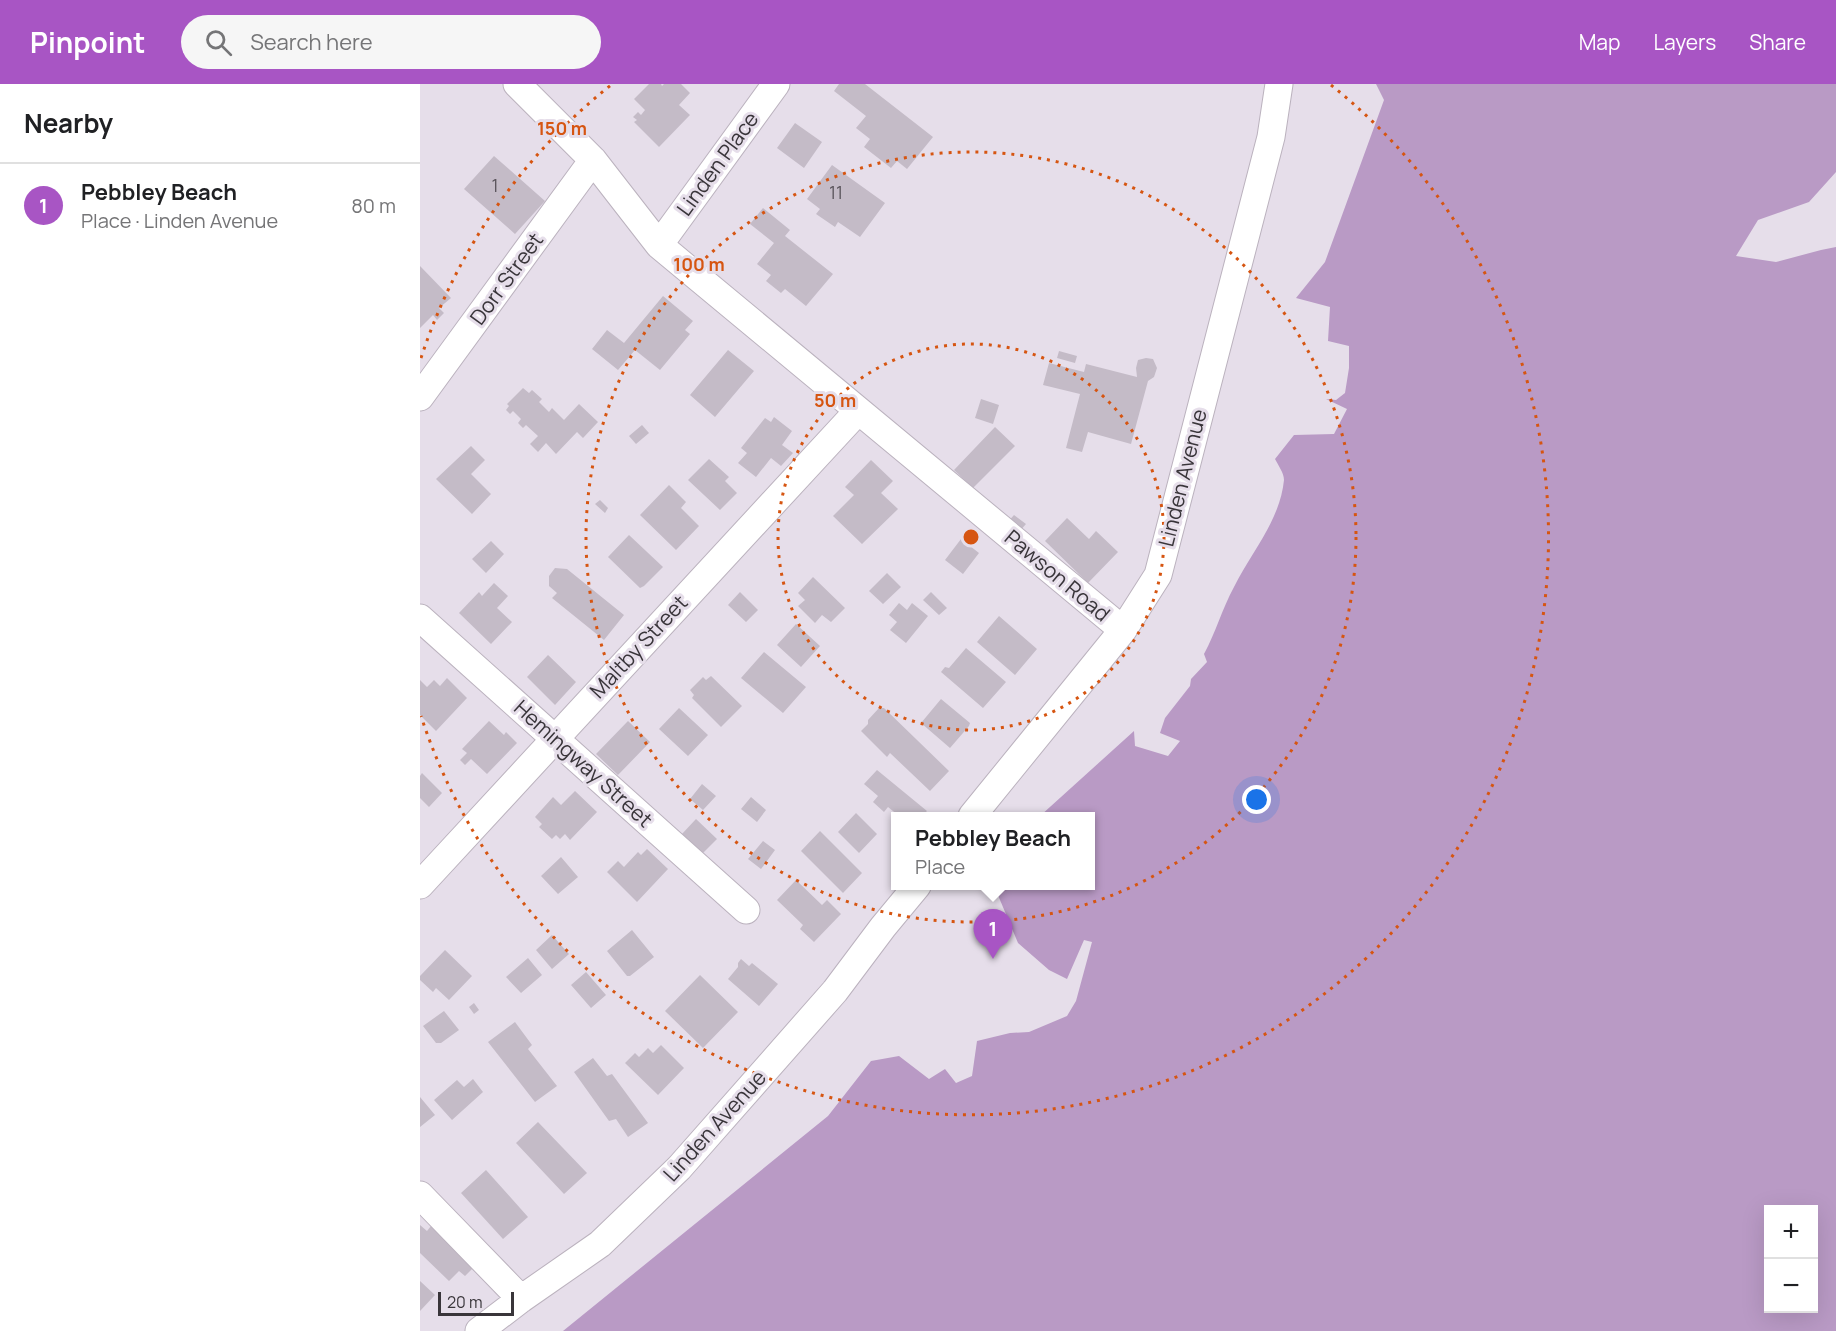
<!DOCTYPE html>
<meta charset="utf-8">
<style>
:root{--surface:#fff;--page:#f6f6f6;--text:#202124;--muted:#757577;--line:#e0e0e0;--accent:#a855c4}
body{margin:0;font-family:Manrope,sans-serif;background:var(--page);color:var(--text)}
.controls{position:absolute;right:18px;bottom:18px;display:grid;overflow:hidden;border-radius:0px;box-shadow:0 6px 24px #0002}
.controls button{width:54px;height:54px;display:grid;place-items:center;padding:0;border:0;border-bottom:2px solid var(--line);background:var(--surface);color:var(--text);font:30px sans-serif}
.scale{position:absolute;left:18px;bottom:15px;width:76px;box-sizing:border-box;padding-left:6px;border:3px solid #39353a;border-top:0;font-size:16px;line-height:21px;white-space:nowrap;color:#39353a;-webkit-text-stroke:4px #e6deea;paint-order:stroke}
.you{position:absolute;left:837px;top:716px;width:21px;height:21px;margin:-15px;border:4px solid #fff;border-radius:50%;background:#1a73e8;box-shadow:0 0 0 9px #1a73e833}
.badge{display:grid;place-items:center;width:39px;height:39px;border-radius:50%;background:var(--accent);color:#fff;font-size:20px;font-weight:700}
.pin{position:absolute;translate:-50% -50px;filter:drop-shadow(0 2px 3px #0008)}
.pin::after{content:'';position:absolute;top:32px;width:21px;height:18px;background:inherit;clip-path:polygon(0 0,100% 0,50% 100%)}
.popup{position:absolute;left:471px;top:728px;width:204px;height:78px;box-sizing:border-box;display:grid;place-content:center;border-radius:0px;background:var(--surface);filter:drop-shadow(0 2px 4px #0005);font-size:20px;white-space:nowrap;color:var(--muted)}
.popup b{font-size:22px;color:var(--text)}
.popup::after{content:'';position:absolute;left:50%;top:100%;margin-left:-12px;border:12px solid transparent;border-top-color:var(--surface)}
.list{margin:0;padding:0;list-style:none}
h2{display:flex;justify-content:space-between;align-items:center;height:78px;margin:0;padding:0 24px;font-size:26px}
h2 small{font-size:20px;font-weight:400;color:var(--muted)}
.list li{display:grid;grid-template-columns:39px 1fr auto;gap:18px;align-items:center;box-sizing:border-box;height:84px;padding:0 24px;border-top:2px solid var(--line)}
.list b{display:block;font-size:22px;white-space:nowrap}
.list p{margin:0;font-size:20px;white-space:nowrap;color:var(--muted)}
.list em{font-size:20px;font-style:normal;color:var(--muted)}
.icon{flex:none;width:33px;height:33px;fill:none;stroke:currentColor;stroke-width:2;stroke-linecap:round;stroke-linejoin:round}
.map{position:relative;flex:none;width:1416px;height:1247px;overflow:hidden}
header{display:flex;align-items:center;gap:36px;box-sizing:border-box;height:84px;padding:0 30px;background:var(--accent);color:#fff}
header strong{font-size:28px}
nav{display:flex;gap:33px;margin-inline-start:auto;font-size:21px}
.search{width:420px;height:54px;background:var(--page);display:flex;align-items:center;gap:15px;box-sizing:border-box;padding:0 21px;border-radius:33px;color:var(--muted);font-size:22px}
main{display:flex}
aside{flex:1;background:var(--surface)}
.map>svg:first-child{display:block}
</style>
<header>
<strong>Pinpoint</strong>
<div class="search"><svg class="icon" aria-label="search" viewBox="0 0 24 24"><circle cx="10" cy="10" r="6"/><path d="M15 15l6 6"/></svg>Search here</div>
<nav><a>Map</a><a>Layers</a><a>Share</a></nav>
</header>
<main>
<aside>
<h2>Nearby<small></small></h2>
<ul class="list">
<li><span class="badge">1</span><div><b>Pebbley Beach</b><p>Place · Linden Avenue</p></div><em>80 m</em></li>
</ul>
</aside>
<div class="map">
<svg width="1416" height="1247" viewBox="0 0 1416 1247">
<rect width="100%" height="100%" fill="#e6deea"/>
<path fill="#b99ac5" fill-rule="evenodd" d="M956 0H1416V88L1389 118 1338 136 1316 172 1356 178 1401 166 1416 163V1247H143L408 1032 451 977 479 972 509 995 525 985 536 999 552 992 557 957 590 949 609 948 647 932 656 917 672 858 664 856 647 895 629 886 598 859 575 804 576 802H670V732H620L714 647 715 662 748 672 760 657 740 649 745 634 770 602 771 595 787 578 784 570C796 548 802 525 814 503 831 468 860 437 864 396 864 389 858 381 855 375L874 351 914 350 927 325 906 315 916 316 925 309 929 284V262L908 257 910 223 876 214 905 178 964 16ZM1348 1126H1394V1224H1348Z"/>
<path fill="#c4bbc7" d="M229 0H241L242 2 244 0H261L270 9 259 21 270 31 239 63 214 38 217 36 213 33 218 28 221 31 225 26 214 15Z
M419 0H445L513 53 487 85 477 77 471 84 444 63 450 55 436 44 446 32 414 7Z
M375 39 402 58 384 84 357 64Z
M74 72 125 117 95 150 44 105Z
M412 81 465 119 440 153 418 138 415 143 396 130 400 125 387 115Z
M343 124 370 146 365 152 413 190 386 222 365 205 361 209 346 197 351 191 337 180 354 159 330 140Z
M0 182 31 214 19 224 24 229 17 236 13 231 0 244Z
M243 212 273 237 265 246 270 250 240 286 215 266 198 286 172 265 187 246 204 259Z
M308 266 334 287 295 333 270 311Z
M639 267 657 272 655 279 637 274Z
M726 274 733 275 737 284 734 293 728 297 711 360 668 348 662 368 646 364 660 310 623 301 629 279 664 288 666 280 717 293 716 284 718 276Z
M103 304 109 309 112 306 122 315 119 318 129 328 132 324 144 336 159 320 178 338 163 354 157 348 136 370 126 359 118 368 110 360 118 352 106 341 103 344 98 339 101 335 93 327 90 330 86 326 89 322 87 320Z
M561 315 579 321 573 340 555 334Z
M354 333 372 347 362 361 373 369 361 382 351 374 336 393 318 379 327 369 321 364 345 334 351 338Z
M222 341 229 349 216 360 209 352Z
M575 343 595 362 553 404 534 386Z
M51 362 65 376 51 390 71 410 52 430 16 395Z
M289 375 309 393 305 397 317 409 300 426 268 396Z
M451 376 473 397 461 409 478 425 442 460 413 432 434 411 425 403Z
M249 401 266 418 261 424 279 442 256 466 220 431Z
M180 416 188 424 185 429 175 420Z
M594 431 606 440 598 449 586 440Z
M647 434 669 455 676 447 698 468 668 499 625 457Z
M209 451 243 483 224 502 220 504 188 473Z
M541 455 559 469 543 490 525 476Z
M71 457 84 470 66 489 52 475Z
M135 484 147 485 204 531 184 556 132 514 137 509 129 502V492Z
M467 489 481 503 463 520 449 507Z
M393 493 425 524 411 538 402 531 395 539 378 522 385 516 378 509Z
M74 499 88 512 77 524 92 538 71 560 39 529 59 508 62 512Z
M320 508 338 526 326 538 308 521Z
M511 508 527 524 519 531 503 516Z
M479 519 487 526 492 519 508 532 486 559 470 546 477 538 469 531Z
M579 532 617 565 595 591 557 558Z
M376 540 400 562 381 583 357 561Z
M546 564 586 598 563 624 521 588 525 583 529 584Z
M344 568 386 603 363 629 321 594Z
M128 571 156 598 135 621 107 593Z
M291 592 322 622 301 643 272 614 274 611 270 606 283 593 286 596Z
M27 594 47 614 16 647 0 631V596L7 603 14 596 20 602Z
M521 615 550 639 549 642 530 664 501 639Z
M259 624 288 651 268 672 239 645Z
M459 624H464L529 687 510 707 470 669 467 673 441 647 448 640V636Z
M69 637 84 651 86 648 97 659 67 690 51 675 45 681 40 676 47 669 42 665Z
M208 637 230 658 198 691 176 670Z
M457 686 507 727 502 732H479L468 723 464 728 453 718 458 712 444 700Z
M2 689 22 709 9 723 0 714V692Z
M282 700 296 712 283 726 270 715Z
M155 707 177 728 150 756 145 750 140 755 136 751 132 755 119 743 122 740 115 733 133 713 141 721Z
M331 713 346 726 337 738 321 725Z
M436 729 457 750 439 769 418 748Z
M276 735 297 755 281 771 261 751Z
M400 747 442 789 423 809 381 767Z
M343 757 355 766 341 785 328 775Z
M227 765 248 785 217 818 187 788 198 777 204 783 218 768 221 771Z
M141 773 158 793 138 810 121 792Z
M376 796 402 821 407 816 421 830 394 858 380 845 383 841 357 816Z
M212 846 234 873 210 892H207L187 867Z
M132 851 149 870 132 885 116 866Z
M25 866 52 892 29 916 16 904 13 908 0 896V892Z
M108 874 122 891 101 909 86 893Z
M321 875 329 882 332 879 358 900 339 922 308 895 318 883V879Z
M166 888 186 911 171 924 151 901Z
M280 891 318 928 283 964 245 927Z
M54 919 59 926 54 930 49 923Z
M24 927 39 946 21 959H16L3 942Z
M95 938 112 961 108 965 137 1002 115 1018 68 958Z
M241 961 264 984 238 1011 205 979 215 969 219 973 228 964 233 969Z
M173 974 187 992 192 990 228 1039 208 1053 196 1035 189 1037 154 988Z
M53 995 63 1008 32 1036 14 1016 37 996 44 1003Z
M0 1013 15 1031 0 1043Z
M118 1038 167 1089 144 1110 96 1059Z
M66 1086 108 1133 83 1155 41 1109Z
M0 1141 7 1147 11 1142 54 1183 45 1192 39 1187 29 1197 0 1169Z
M0 1197 15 1211 0 1227Z"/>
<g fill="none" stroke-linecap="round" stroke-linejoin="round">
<g stroke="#bbb2be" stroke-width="29">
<path id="minor" d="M97 0 173 76 239 161 703 546
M239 161 356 0
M0 313 173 76
M0 534 326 826
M552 732 703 546 738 491 851 53 859 0
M0 801 438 327
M0 1111 101 1215
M59 1247 101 1215 180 1160 259 1084 415 907 463 843 497 802"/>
</g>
<use href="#minor" stroke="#fff" stroke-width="27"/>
</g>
<g fill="none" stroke="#d65511" stroke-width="3" stroke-dasharray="3 6">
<circle cx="551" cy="453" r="193"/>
<circle cx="551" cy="453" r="385"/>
<path d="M1 274A578 578 0 0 1 191 1M911 1A578 578 0 1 1 1 632"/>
</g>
<g text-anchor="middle" stroke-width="6" stroke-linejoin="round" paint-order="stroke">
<g font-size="18" fill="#5c565d">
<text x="75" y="108">1</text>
<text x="416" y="115">11</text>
</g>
<g font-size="21" fill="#39353a" stroke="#e6deea">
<text transform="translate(298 80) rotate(-54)" y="7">Linden Place</text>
<text transform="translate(87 195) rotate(-54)" y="7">Dorr Street</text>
<text transform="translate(763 394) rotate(-76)" y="7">Linden Avenue</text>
<text transform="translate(637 492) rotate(40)" y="7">Pawson Road</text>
<text transform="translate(219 563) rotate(-47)" y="7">Maltby Street</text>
<text transform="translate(163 680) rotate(42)" y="7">Hemingway Street</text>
<text transform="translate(295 1042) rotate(-48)" y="7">Linden Avenue</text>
</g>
</g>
<circle cx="551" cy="453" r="9" fill="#d65511" stroke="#e6deea" stroke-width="3"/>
<g font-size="18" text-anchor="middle" font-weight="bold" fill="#d65511" stroke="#e6deea" stroke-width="6" stroke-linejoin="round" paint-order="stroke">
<text x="142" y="51">150 m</text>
<text x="279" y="187">100 m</text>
<text x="415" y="323">50 m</text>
</g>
</svg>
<div class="controls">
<button>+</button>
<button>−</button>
</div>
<div class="scale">20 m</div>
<div class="you"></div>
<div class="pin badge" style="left:573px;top:875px">1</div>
<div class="popup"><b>Pebbley Beach</b>Place</div>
</div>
</main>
